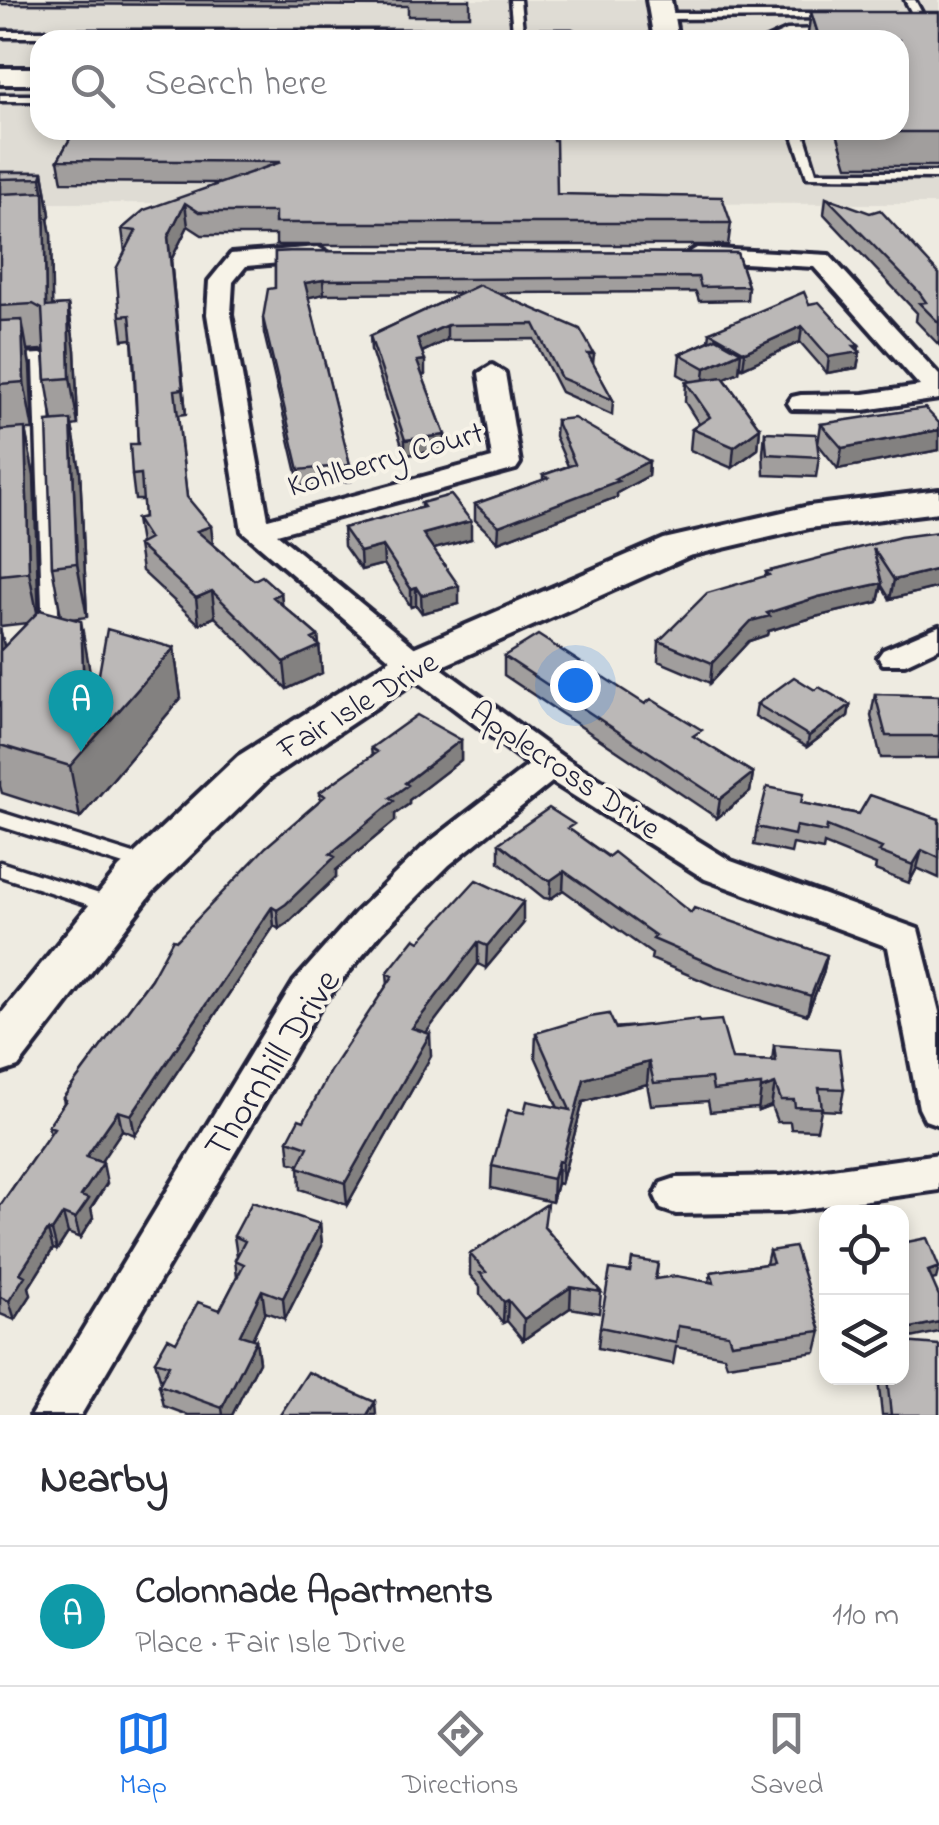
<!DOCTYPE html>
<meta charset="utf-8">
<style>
:root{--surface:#fff;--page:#f7f7f7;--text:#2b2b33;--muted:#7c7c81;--line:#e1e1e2;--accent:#1a73e8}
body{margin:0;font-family:"Indie Flower",sans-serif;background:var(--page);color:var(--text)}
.controls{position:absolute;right:30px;bottom:30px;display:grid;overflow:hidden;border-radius:20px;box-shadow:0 5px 15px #0003}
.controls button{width:90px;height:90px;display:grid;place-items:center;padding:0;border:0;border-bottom:2px solid var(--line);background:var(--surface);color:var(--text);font:50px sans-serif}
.you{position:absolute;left:575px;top:685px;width:35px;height:35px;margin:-25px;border:8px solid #fff;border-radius:50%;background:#1a73e8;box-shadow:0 0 0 15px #1a73e833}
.badge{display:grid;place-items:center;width:65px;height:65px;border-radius:50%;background:var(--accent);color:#fff;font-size:32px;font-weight:700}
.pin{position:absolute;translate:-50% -82px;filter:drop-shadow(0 2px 5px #0008)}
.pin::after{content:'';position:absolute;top:52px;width:35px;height:30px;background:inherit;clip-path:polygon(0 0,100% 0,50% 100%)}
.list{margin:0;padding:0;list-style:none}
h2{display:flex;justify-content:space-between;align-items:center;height:130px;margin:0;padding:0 40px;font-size:42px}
h2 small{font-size:32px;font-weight:400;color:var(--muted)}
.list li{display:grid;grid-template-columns:65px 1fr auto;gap:30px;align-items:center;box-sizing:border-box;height:140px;padding:0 40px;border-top:2px solid var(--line)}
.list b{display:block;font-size:38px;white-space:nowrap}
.list p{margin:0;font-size:32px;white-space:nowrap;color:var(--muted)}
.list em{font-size:32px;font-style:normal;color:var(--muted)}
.icon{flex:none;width:55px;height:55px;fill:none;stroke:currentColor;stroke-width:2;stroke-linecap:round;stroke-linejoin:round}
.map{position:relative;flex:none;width:939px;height:1415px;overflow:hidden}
.search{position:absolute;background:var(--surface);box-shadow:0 5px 15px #0003;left:30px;right:30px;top:30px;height:110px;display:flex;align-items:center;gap:25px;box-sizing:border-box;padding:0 35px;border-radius:30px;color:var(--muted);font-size:38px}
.sheet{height:270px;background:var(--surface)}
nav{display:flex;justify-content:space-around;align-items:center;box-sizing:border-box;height:140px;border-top:2px solid var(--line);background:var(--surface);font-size:28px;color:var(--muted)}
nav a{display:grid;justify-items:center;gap:5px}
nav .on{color:var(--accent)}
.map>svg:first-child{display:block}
</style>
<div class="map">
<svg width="939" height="1415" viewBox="0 0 939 1415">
<rect width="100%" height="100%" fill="#eeebe1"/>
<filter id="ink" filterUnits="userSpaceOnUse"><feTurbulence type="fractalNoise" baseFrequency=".01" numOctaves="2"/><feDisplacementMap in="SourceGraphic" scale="20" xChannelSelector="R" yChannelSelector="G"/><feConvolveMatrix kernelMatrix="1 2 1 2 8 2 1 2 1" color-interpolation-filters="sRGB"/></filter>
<g filter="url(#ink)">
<path fill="#dfdcd4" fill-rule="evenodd" d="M0 0H939V204L0 203ZM40 40H899V130H40Z"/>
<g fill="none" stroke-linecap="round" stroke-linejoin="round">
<g stroke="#22223b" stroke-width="7">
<path id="service" d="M510 0H520L523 31H572L577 34V40H567V37H0V31H513Z
M905 0H915L931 30 930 32H922Z
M834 13 837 14V18L661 19 656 16 661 13Z
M833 29 838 32 837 34 765 40 787 30Z
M0 95H40V101H0Z
M791 130H803L816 172H939V178L807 177Z
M41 354 48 358 59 636 51 641 43 636 34 362 0 364V356Z
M0 812 156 861 159 866 156 871 149 873 0 826Z
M0 862 121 901 124 906 121 911 114 913 0 876Z"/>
</g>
<g stroke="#22223b" stroke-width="8">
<path id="minor" d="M318 247 330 254 326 259 246 266 233 282 231 314 268 519 492 458 479 373 492 365 505 373 520 463 516 469 277 534 425 656 563 757 731 861 918 929 939 1012V1125L925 1120 919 1108 888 947 705 879 552 782 449 865 382 932 322 1004 81 1415H31L294 982 356 912 423 847 529 765 403 670 242 531 207 314 209 281 231 254Z
M697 248 829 255 939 375V399L864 410 792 409 788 403 792 397 801 395 864 394 920 386 814 267 689 260 685 255Z
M939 626V648L905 664H883L878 657 883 650Z
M939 1154V1190L782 1212 676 1214 661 1209 655 1196 661 1183 676 1178 782 1176Z"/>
</g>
<g stroke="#22223b" stroke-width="8">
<path id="tertiary" d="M647 0H671L678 40H654Z
M0 68H40V84H0Z
M939 490V512L809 528 689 556 429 672 270 778 153 892 18 1067 0 1073V1015L119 868 238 756 399 654 664 539 809 506Z"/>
</g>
<use href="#service" fill="#f7f3e8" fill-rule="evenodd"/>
<use href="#minor" fill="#f7f3e8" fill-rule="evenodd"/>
<use href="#tertiary" fill="#f7f3e8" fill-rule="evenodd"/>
</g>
<path fill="#a19e9d" stroke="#22223b" stroke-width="2.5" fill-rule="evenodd" d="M0 0H470V16H408V6L0 4Z
M811 12 820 40H807Z
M939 12V166H847L836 130H899Z
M75 130 557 194 731 223 728 245H276V235H202L188 226 171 260 186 414 178 415 187 498 214 545 254 580 281 593 282 605 318 636 322 673 287 689 215 617 199 624 142 571 138 545 140 544 136 519 144 517 143 500H135L132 475 138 444 132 339 123 340 120 316 125 252 122 229 219 183 62 182 58 160Z
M0 172H43L50 215 48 219 51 235 52 306 68 305 75 350 78 425 72 426 80 471 87 617 71 619 90 672 91 691H96L174 648 181 698 80 818 2 793 0 786V628L4 647 27 623 0 626ZM41 350 44 352 46 380 53 422 52 566 61 616 38 612 34 476 25 430H33L30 366 28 351Z
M826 197 939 274V345L916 321 917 313 824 214Z
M275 252 737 253 748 286 747 300 699 301 696 292 496 293 594 354 593 364 613 400 612 415 561 392 534 339 447 340 422 352 425 375H422L445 435V450L405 455 371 350 370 336 462 293 324 294 308 297 350 465 351 481 300 486 264 333 263 318 275 288Z
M809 304 859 346 858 350 860 352 857 368 827 373 800 342 743 368 740 366 739 372 724 378 760 428 758 449 732 468 690 450 692 429 699 424 685 402 686 382 690 381 678 374 680 354 709 341 710 332Z
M556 420 649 461 648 476 617 493V497L498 542 475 520V504L543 480V475L568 466 555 436Z
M939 423V450L838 469 818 444 821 424Z
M765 432 819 457 816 477 764 475 763 453Z
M421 503 471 539 433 549 459 604 422 613 416 605 411 607 384 564 361 570 344 546 343 528 421 508Z
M939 532V587L890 599 882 586 878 602 815 617 768 631 767 635 749 641 710 683 658 661 659 641 766 576V572Z
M504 656 700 741 753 773 750 792 717 818 504 675Z
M815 690 850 705 848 716 807 747 755 716 757 704Z
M875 694 939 696V758H881L871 716Z
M461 740V760L409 800V804L395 814V821L336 870V877L288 923 279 929 274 926 135 1135 122 1130 100 1162 107 1183 91 1208 93 1218 80 1238 68 1233 57 1250 53 1249 29 1287 31 1295 15 1320 0 1314V1206L50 1134 48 1126 64 1103 63 1098 151 979 177 940 320 800V792L372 756 371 748Z
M801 803 859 814 939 819V878L917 868 909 883 875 870 876 865 824 844 823 850 793 844 791 853 754 845 757 827Z
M573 832 691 913 827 955 823 974 807 1015 715 986 651 959 652 954 563 890 550 899 544 898 499 862V843Z
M523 924 486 968 478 964 426 1032 431 1056 347 1205 300 1189 299 1165 290 1162 288 1140 304 1121 388 984 387 973 420 941Z
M699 1022 732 1059 772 1061 774 1045 844 1089 840 1111 821 1110 817 1130 791 1129 790 1122H777L771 1106 758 1111 757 1108 710 1112 708 1101 651 1105 647 1084 583 1102 561 1184 557 1183 552 1202 491 1188 492 1166 524 1113 558 1108 535 1056 536 1033Z
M320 1224 322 1246 285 1319 265 1312 252 1339 256 1340 259 1362 232 1415H188L164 1406 159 1385 161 1382 155 1361 176 1342 220 1310 237 1277 235 1260 237 1256 234 1236Z
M546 1229 601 1292 599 1313 570 1308 523 1340 507 1321 503 1323 480 1294V1287L470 1275V1254Z
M769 1251 821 1331 816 1352 727 1365 724 1356 676 1347 673 1364 598 1348 600 1327 630 1272 658 1263 656 1279 709 1282 711 1272 766 1264Z
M878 1378H902L939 1415H882Z"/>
<path fill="#838180" stroke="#22223b" stroke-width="2.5" d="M43 172 50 215 48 219 51 235 53 352 46 307 44 198 41 178Z
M185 203 188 226 171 260 186 414 168 237Z
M323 280 324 294 306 298 305 283Z
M68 305 75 350 78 425 70 378Z
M22 320 30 366 33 430 24 382Z
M447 325V340L418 354 417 339Z
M802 326 800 342 743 368 745 352Z
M854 346H859L858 353 860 352 857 368 827 373 829 357Z
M741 352 739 372 703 388 705 368Z
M425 360V375H417V361Z
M71 420 80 471 87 617 77 563Z
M25 428 34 476 39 622 29 572Z
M760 428 758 449 732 468 734 447Z
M939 430V450L838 469 842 448Z
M445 435V450L405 455V440Z
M649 461 648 476 617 493V497L498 542 499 526 614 479Z
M471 521V539L423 552V534Z
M211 526 214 552 197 531Z
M383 546 384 564 361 570 360 552Z
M939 569V587L890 599 894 580Z
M882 583 878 602 815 617 768 631 767 635 749 641 710 683 712 663 751 621 767 613 818 597Z
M459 586V604L422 613 421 595Z
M416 587V605L411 607V589Z
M212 591 215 617 199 624 196 598Z
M281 593 284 619 273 597Z
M81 621 90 672 93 740 174 648 181 698 80 818 70 766 84 691Z
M0 628 10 672 0 684Z
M318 636 322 673 287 689 284 662 312 639Z
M850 705 848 716 807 747 809 736Z
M461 740V760L409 800V804L395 814V821L336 870V877L288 923 279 929 277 910 330 854 405 783Z
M753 773 750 792 717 818 720 799Z
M922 850 917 868 909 883 913 865Z
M564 871 563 890 550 899 551 880Z
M523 902V924L486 968 487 946Z
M272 907 274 926 135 1135 131 1115Z
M478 942V964L413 1050 412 1028Z
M827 955 823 974 807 1015 811 996Z
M430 1034 431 1056 347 1205 345 1183Z
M649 1062 647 1084 583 1102 561 1184 562 1162 584 1079Z
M775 1084 771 1106 758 1111 761 1089Z
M118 1111 122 1130 91 1177 86 1157Z
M558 1161 557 1183 552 1202 553 1179Z
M103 1163 107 1183 91 1208 93 1218 80 1238 75 1219 81 1196Z
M63 1214 68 1233 57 1250 52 1231Z
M320 1224 322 1246 285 1319 283 1298Z
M48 1230 53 1249 29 1287 31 1295 15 1320 9 1301 20 1273Z
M939 1268 936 1279 924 1282 928 1271Z
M571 1287 570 1308 523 1340 524 1319Z
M262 1290 265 1312 244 1356 240 1335Z
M508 1300 507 1321 503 1323 504 1302Z
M939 1322V1332L902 1340V1330Z
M256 1340 259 1362 232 1415H223L222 1408Z
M375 1402 376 1415H367Z"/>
<path fill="#bbb8b7" stroke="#22223b" stroke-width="2.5" d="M811 12H939V132H852L851 130H899V40H820Z
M75 130H552L553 140H556L557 194 722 197 731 223H275V212H199L185 203 168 237 183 389 175 390 187 497 211 526 197 531 254 580 262 576 281 593 273 597 318 636 312 639 320 646 284 662 212 591 196 598 138 545 149 539 136 519 144 517 141 474 132 475 130 444H138L134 357 130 315 120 316 116 269 136 231 122 229 144 210 281 162 58 160Z
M0 172H43L41 178 0 179Z
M44 192 46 307 68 305 70 378 46 380 42 309 33 304 0 306V194Z
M826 197 870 213 880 210 939 274V323L919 303 926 302 919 292Z
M295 251 737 253 748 286 701 287 698 277 323 280 305 283 350 465 299 470 263 318 268 289 275 288V252Z
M479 285 580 329 594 354H588L613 400 561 378 534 324 447 325 417 339 425 360 417 361 445 435 405 440 370 336Z
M804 292 809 304 819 302 859 346H854L860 352 829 357 802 326 745 352 710 332Z
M22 320 24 382 0 384V321Z
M716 338 741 352 705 368 680 354Z
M723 377 760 428 734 447 692 429 710 417 686 382Z
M925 408 939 423V430L842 448 821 424Z
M574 418 649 461 614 479 618 481 499 526 475 504 548 478 543 475 575 464 556 420Z
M71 420 77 563 52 566 47 422Z
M25 428 29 572 0 575V430Z
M765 432 816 434 819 457 767 454Z
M451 495 471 521 423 534 459 586 421 595 416 587 411 589 383 546 360 552 343 528 424 507 421 503Z
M939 532V569L894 580 873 548 882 583 818 597 767 613 770 616 751 621 712 663 659 641 707 593 769 575 766 572 900 537Z
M40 610 81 621 84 691H96L107 629 174 648 70 766 0 745V651Z
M538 635 645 704 651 699 702 730 693 736 753 773 720 799 504 656Z
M794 677 815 690 819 687 850 705 809 736 757 704Z
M875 694 939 696V736H886Z
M417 715 461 740 405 783 408 785 390 798 394 801 330 854 335 857 286 904 277 910 272 907 131 1115 118 1111 86 1157 103 1163 81 1196 89 1199 75 1219 63 1214 52 1231 48 1230 20 1273 25 1276 9 1301 0 1297V1206L54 1128 48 1126 66 1100 63 1098 151 979 173 939 177 940 266 847 325 796 320 792 377 752 371 748Z
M767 787 803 794 801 803 859 814 870 795 939 819V858L922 850 913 865 879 852 882 848 827 826 826 832 796 826 794 835 757 827Z
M549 808 574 824 568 828 608 857 614 852 691 913 694 908 827 955 811 996 718 967 653 939 656 936 564 871 551 880 544 879 499 843Z
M476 880 523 902 487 946 478 942 412 1028 430 1034 345 1183 298 1167 308 1147 288 1140 299 1119 304 1121 330 1071 393 976 387 973 415 938 420 941Z
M609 1014 616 1029 698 1019 699 1022 721 1020 732 1059 776 1061 774 1045 839 1050 844 1089 819 1088 822 1108 795 1107 794 1100H781L775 1084 761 1089V1085L713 1090 711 1078 654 1083 649 1062 584 1079 562 1162 558 1161 553 1179 492 1166 508 1110 524 1113 527 1101 570 1110 536 1033 590 1017Z
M252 1202 320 1224 283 1298 262 1290 240 1335 256 1340 222 1408 159 1385 169 1365 155 1361 168 1338 176 1342 198 1302 220 1310 244 1264 235 1260 245 1241 234 1236Z
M547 1204 544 1227 601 1292 571 1287 524 1319 508 1300 504 1302 480 1273 486 1272 470 1254Z
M927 1238 939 1267 928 1271 939 1296V1322L902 1330V1243Z
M795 1247 821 1331 731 1343 728 1334 678 1326 676 1343 600 1327 610 1269 630 1272 632 1259 658 1263 655 1279 676 1276 714 1283 711 1272 773 1263 769 1251Z
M902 1342 939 1345V1415H891L887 1378H902Z
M308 1372 375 1402 367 1415H280Z"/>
</g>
<g text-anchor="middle" stroke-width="8" stroke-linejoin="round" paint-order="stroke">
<g font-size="32" fill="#22223b" stroke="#f7f3e8">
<text transform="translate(385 458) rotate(-16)" y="11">Kohlberry Court</text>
<text transform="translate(357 704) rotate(-31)" y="11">Fair Isle Drive</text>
<text transform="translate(566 769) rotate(34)" y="11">Applecross Drive</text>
</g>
<g font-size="38" fill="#22223b" stroke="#f7f3e8">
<text transform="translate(271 1063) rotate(-57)" y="13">Thornhill Drive</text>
</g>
</g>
</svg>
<div class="controls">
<button><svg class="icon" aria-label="locate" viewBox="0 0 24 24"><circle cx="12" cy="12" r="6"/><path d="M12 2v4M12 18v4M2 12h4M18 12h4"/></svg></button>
<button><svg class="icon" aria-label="layers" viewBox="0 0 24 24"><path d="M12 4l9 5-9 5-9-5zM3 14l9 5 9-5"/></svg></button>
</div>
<div class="you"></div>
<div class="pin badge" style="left:81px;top:752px;background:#0f9aa8">A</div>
<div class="search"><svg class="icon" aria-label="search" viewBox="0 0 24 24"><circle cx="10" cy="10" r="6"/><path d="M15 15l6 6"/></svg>Search here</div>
</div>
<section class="sheet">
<h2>Nearby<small></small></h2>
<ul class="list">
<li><span class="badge" style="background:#0f9aa8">A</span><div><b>Colonnade Apartments</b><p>Place · Fair Isle Drive</p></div><em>110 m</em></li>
</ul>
</section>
<nav>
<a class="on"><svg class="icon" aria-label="map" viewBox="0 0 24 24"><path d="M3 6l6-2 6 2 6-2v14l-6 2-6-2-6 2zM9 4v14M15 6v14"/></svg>Map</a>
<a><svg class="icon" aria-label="directions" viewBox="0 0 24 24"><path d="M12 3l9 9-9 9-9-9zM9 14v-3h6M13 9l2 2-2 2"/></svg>Directions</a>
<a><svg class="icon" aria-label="saved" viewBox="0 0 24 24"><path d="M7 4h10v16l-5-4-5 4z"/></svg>Saved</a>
</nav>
